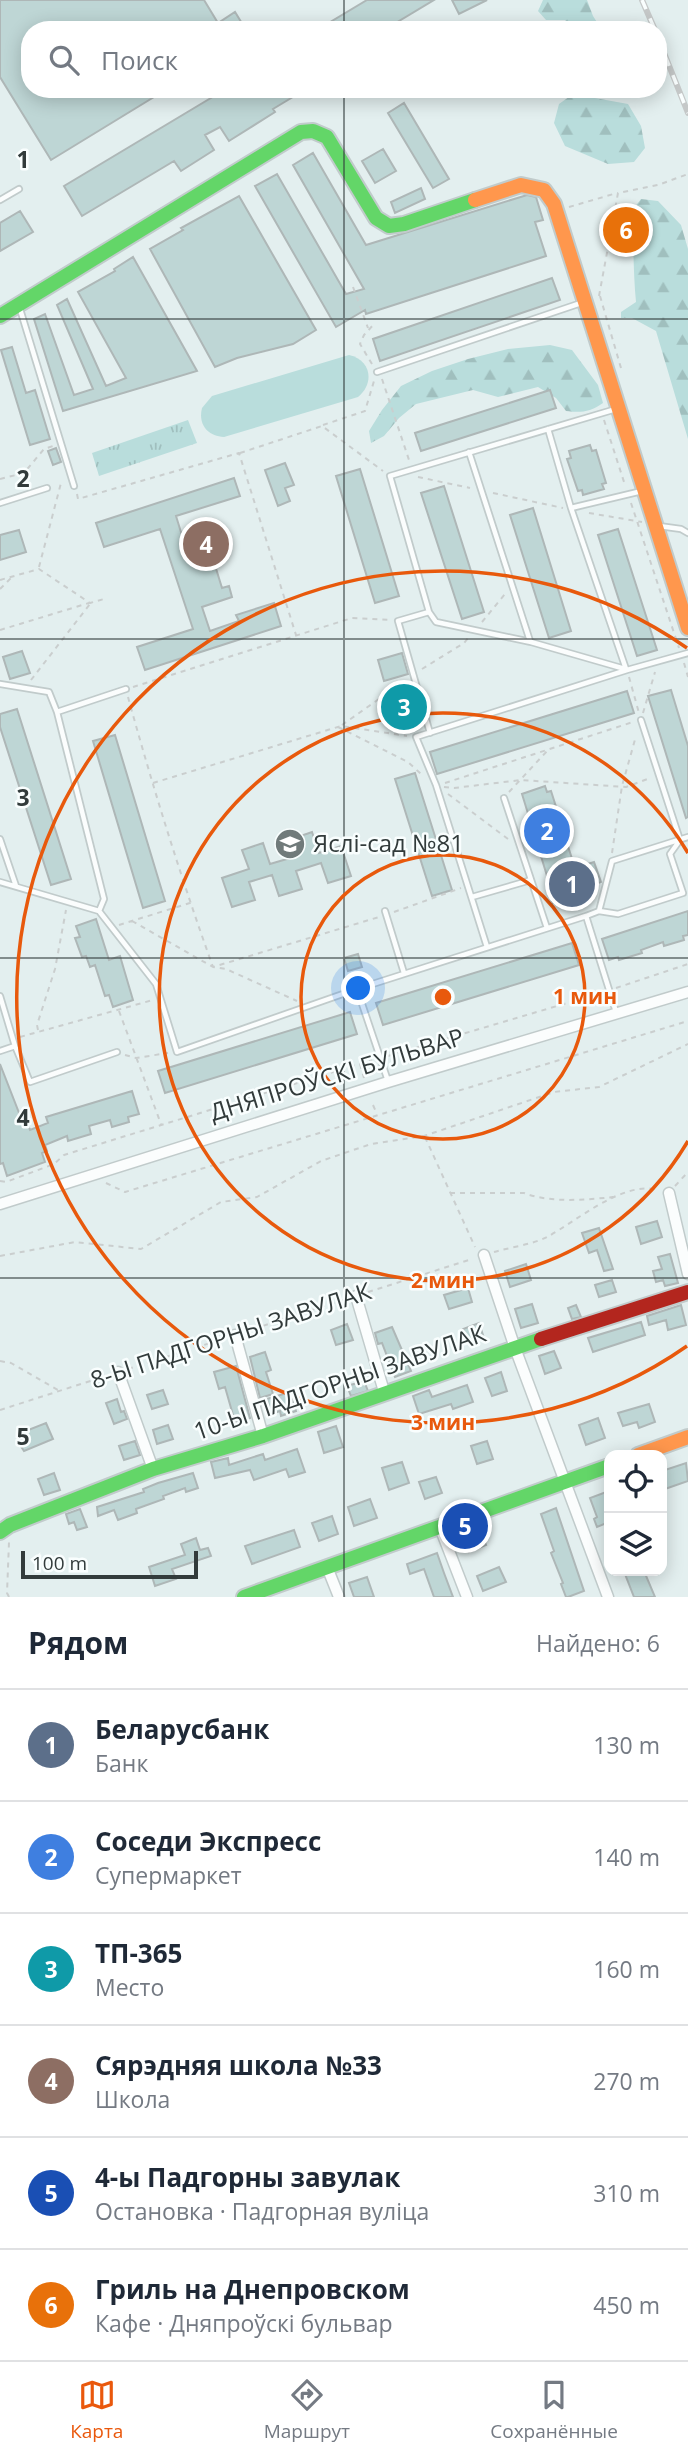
<!DOCTYPE html>
<html lang="ru">
<meta charset="utf-8">
<style>
:root{--surface:#fff;--page:#f2f2f3;--text:#1f2937;--muted:#747a83;--line:#e0e1e3;--accent:#ea580c}
body{margin:0;font-family:"Open Sans",sans-serif;background:var(--page);color:var(--text)}
.controls{position:absolute;right:21px;bottom:21px;display:grid;overflow:hidden;border-radius:14px;box-shadow:0 4px 18px #0003}
.controls button{width:63px;height:63px;display:grid;place-items:center;padding:0;border:0;border-bottom:2px solid var(--line);background:var(--surface);color:var(--text);font:35px sans-serif}
.scale{position:absolute;left:21px;bottom:18px;width:177px;box-sizing:border-box;padding-left:7px;border:4px solid #323b3b;border-top:0;font-size:19px;line-height:24px;white-space:nowrap;color:#323b3b;-webkit-text-stroke:5px #f9fefe;paint-order:stroke}
.you{position:absolute;left:359px;top:989px;width:24px;height:24px;margin:-18px;border:5px solid #fff;border-radius:50%;background:#1a73e8;box-shadow:0 0 0 10px #1a73e833}
.badge{display:grid;place-items:center;width:46px;height:46px;border-radius:50%;background:var(--accent);color:#fff;font-size:23px;font-weight:700}
.pin{position:absolute;translate:-50% -50%;border:4px solid #fff;box-shadow:0 2px 7px #0006}
.list{margin:0;padding:0;list-style:none}
h2{display:flex;justify-content:space-between;align-items:center;height:91px;margin:0;padding:0 28px;font-size:30px}
h2 small{font-size:23px;font-weight:400;color:var(--muted)}
.list li{display:grid;grid-template-columns:46px 1fr auto;gap:21px;align-items:center;box-sizing:border-box;height:112px;padding:0 28px;border-top:2px solid var(--line)}
.list b{display:block;font-size:26px;white-space:nowrap}
.list p{margin:0;font-size:23px;white-space:nowrap;color:var(--muted)}
.list em{font-size:23px;font-style:normal;color:var(--muted)}
.icon{flex:none;width:38px;height:38px;fill:none;stroke:currentColor;stroke-width:2;stroke-linecap:round;stroke-linejoin:round}
.map{position:relative;flex:none;width:688px;height:1597px;overflow:hidden}
.search{position:absolute;background:var(--surface);box-shadow:0 4px 18px #0003;left:21px;right:21px;top:21px;height:77px;display:flex;align-items:center;gap:18px;box-sizing:border-box;padding:0 24px;border-radius:28px;color:var(--muted);font-size:26px}
.sheet{height:763px;background:var(--surface)}
nav{display:flex;justify-content:space-around;align-items:center;box-sizing:border-box;height:98px;border-top:2px solid var(--line);background:var(--surface);font-size:19px;color:var(--muted)}
nav a{display:grid;justify-items:center;gap:4px}
nav .on{color:var(--accent)}
.map>svg:first-child{display:block}
</style>
<div class="map">
<svg width="688" height="1597" viewBox="0 0 688 1597">
<defs>
<pattern id="grass-tufts" width="24" height="20" patternUnits="userSpaceOnUse" patternTransform="scale(1.75)"><rect width="24" height="20" fill="#b9dddc"/><path d="M3 7l-1-3M5 7V3M7 7l1-3M15 17l-1-3M17 17v-4M19 17l1-3" fill="none" stroke="#a0bfbe"/></pattern>
<pattern id="forest-firs" width="22" height="20" patternUnits="userSpaceOnUse" patternTransform="scale(1.75)"><rect width="22" height="20" fill="#b9dddc"/><path d="M5 1l3.5 6h-7zM16 11l3.5 6h-7z" fill="#a0bfbe"/></pattern>
</defs>
<rect width="100%" height="100%" fill="#e3efef"/>
<path fill="url(#grass-tufts)" d="M188 420 197 443 99 476 92 453Z"/>
<path fill="url(#forest-firs)" d="M543 0H587L593 16 602 30H575L565 20H546L538 11Z
M573 94 628 104 641 126 645 148 634 162 608 164 565 146 554 123 559 104Z
M641 199 658 201 681 225 688 249V439L656 331 632 318H621V312L636 302C633 272 634 242 631 212Z
M550 345 572 350 598 385 603 403C590 412 581 413 566 411L556 398 538 387 498 397 473 390 416 404 399 418 384 436 371 443 369 431 382 410 401 386 432 371 468 359 508 349Z"/>
<path fill="#b9dddc" d="M349 355C371 360 375 383 358 397L224 437C207 436 198 424 202 408L212 396Z"/>
<path fill="#bed6d5" stroke="#aeb7b7" stroke-width="2" d="M0 0H204L218 23 235 12 246 30H30V89H167L51 160 0 77Z
M367 0H434L384 30H317Z
M452 0H487L459 14Z
M226 89H306L273 109 275 112 229 141 220 127 205 135 214 150 181 171 174 161 82 216 64 186Z
M404 103 449 179 433 188 388 113Z
M383 149 396 171 375 183 362 161Z
M313 153 366 245 527 195 536 197 543 220 535 222 546 256 366 314 365 310 336 327 255 186 277 174 346 294 364 289 293 165Z
M421 188 425 199 395 213 391 202Z
M239 196 316 330 293 344 237 358 215 367 150 249 183 230 181 228Z
M20 211 33 232 0 251V223Z
M133 257 197 371 63 411 34 319 45 314 74 395 93 389 57 305 67 299 106 386 126 378 78 292 115 271 114 269Z
M552 278 560 300 380 361 373 339Z
M12 347 26 393 35 390 50 439 30 445 1 350Z
M550 390 556 408 421 451 415 433Z
M590 445 592 451 596 450 606 483 602 484 604 489 583 495 582 490 578 491 567 459 571 458 569 451Z
M56 448 61 462 53 465 48 451Z
M285 463 294 485 285 488 290 501 278 506 265 470Z
M360 469 399 596 375 603 336 476Z
M234 478 240 496 176 516 184 542 214 532 218 546 210 549 222 588 229 586 232 597 202 607 210 631 239 621 236 615 274 603 281 626 145 670 137 647 193 629 160 529 104 547 96 523Z
M444 486 484 612 462 619 421 493Z
M533 508 571 631 549 638 510 515Z
M618 529 657 650 637 656 598 535Z
M19 530 26 552 0 560V535Z
M22 651 30 673 10 679 3 657Z
M402 653 408 674 384 681 378 660Z
M671 690 688 746V817L686 818 648 696Z
M627 691 634 713 437 774 430 752Z
M413 694 419 714 395 720 390 700Z
M17 709 71 879 51 885 0 727V714Z
M115 735 165 901 143 908 93 741Z
M415 773 452 890 432 896 395 779Z
M545 786 547 792 551 791 558 813 553 814 561 839 565 837 575 868 594 862 601 882 590 886 592 891 581 894 583 899 565 905 563 899 553 903 548 890 551 889 522 794Z
M312 832 319 853 341 846 351 876 328 883 321 863 296 871 302 889 279 896 272 875 249 882 255 900 232 907 222 878 249 869 242 850 263 843 270 864 297 856 292 839Z
M688 911V935L683 936 684 940 664 946 663 942 641 950 642 953 619 960 618 957 609 960 602 939Z
M96 919 109 960 120 956 133 1000 113 1007 109 995 105 996 95 965 90 967 86 956 82 957 75 938 80 937 76 926Z
M572 943 579 965 383 1025 376 1003Z
M358 954 362 967 348 971 344 958Z
M350 1012 357 1034 165 1093 158 1071Z
M0 1064 23 1123 27 1122 30 1130 48 1123 46 1117 132 1091 139 1114 128 1117 129 1122 112 1127 110 1120 89 1126 91 1134 68 1141 67 1136 45 1145 47 1151 42 1153 45 1162 7 1176 3 1163 0 1164Z
M657 1221 662 1237 641 1244 636 1227Z
M599 1228 613 1269 604 1271 597 1250 589 1253 582 1233Z
M670 1254 678 1283 665 1286 663 1280 656 1282 653 1271 662 1269 658 1257Z
M526 1264 531 1280 510 1287 505 1271Z
M612 1280 616 1292 599 1297 595 1285Z
M468 1288 472 1302 449 1309 444 1295Z
M532 1304 538 1323 521 1328 515 1309Z
M576 1305 581 1317 572 1319 568 1308Z
M681 1305 686 1325 668 1330 666 1320 649 1325 647 1316Z
M641 1322 645 1335 593 1352 588 1338Z
M479 1323 484 1338 468 1343 463 1329Z
M347 1324 353 1340 336 1345 331 1330Z
M392 1327 411 1371 395 1377 382 1343 378 1344 375 1333Z
M554 1351 561 1368 545 1374 539 1356Z
M265 1352 271 1370 266 1372 273 1394 260 1398 250 1357Z
M236 1366 250 1418 235 1422 225 1387 219 1389 214 1372Z
M501 1372 507 1391 492 1396 485 1378Z
M364 1381 368 1391 351 1396 347 1386Z
M467 1385 473 1402 453 1409 451 1404 419 1414 413 1396 429 1390 432 1397Z
M163 1390 168 1404 152 1409 147 1395Z
M290 1392 296 1411 281 1416 280 1411 271 1414 267 1399Z
M117 1399 121 1412 124 1411 127 1419 114 1424 106 1403Z
M649 1404 655 1422 639 1428 637 1422 623 1426 618 1413Z
M598 1418 605 1438 586 1445 579 1425Z
M46 1423 53 1439 24 1451 18 1442 25 1437 23 1432Z
M168 1425 173 1439 157 1444 153 1430Z
M336 1426 343 1447 324 1453 318 1432Z
M135 1441 140 1455 124 1460 119 1446Z
M487 1441 493 1459 477 1464 471 1446Z
M297 1449 305 1472 289 1477 286 1469 254 1480 250 1470 215 1478 211 1462 228 1458 229 1465 263 1454 265 1460Z
M402 1462 409 1483 389 1490 382 1468Z
M686 1463 688 1481 662 1490V1471Z
M54 1473 60 1490 44 1495 38 1479Z
M193 1473 198 1488 186 1492 185 1488 163 1496 164 1499 136 1509 137 1513 118 1520 114 1510 98 1516 97 1507 144 1492 143 1489 158 1483Z
M436 1477 442 1493 425 1499 419 1482Z
M609 1491V1522L597 1527 594 1519 597 1517 590 1498Z
M370 1499 377 1518 354 1526 348 1507Z
M556 1508 584 1591 568 1597H566L561 1584 563 1583 551 1553 554 1551 541 1514Z
M80 1509 87 1527 77 1530 74 1522 69 1524 66 1514Z
M332 1516 338 1534 319 1541 312 1523Z
M479 1527 486 1545 469 1552 462 1534Z
M294 1530 300 1547 252 1564 245 1546Z
M196 1538 200 1550 208 1548 211 1556 172 1569 176 1579 155 1586 149 1567 185 1555 181 1544Z
M437 1553 444 1573 453 1597H434L424 1569 410 1574 407 1564Z
M499 1567 506 1582 483 1591 477 1576Z
M634 1571H644L655 1597H634L625 1574Z
M367 1577 374 1597H354L349 1583Z"/>
<g fill="none" stroke-linecap="round" stroke-linejoin="round">
<g stroke="#c1cbcb" stroke-width="8">
<path id="lane" d="M0 200 19 189
M20 309 74 486
M377 372 584 302
M548 429 571 508 626 669
M469 452 530 641
M0 503 47 488
M571 508 642 491
M659 526 681 529 688 533
M429 612 390 476 616 409
M0 684 49 692 57 712 104 899 99 911 0 882
M57 712 126 689
M430 733 398 621 429 612 436 622 531 642 625 669
M504 798 547 928
M0 839 16 886
M472 897 531 880
M99 911 156 984 177 1052 357 989 388 1081
M385 911 404 973
M599 911 612 861 688 837
M586 916 599 911 618 914 683 893 670 854 680 840 641 720
M487 947 436 785 416 737 627 670 688 653
M357 989 586 916 616 1012
M0 996 15 1046 0 1051
M15 1046 30 1082 117 1052"/>
</g>
<g stroke="#c1cbcb" stroke-width="13">
<path id="street" d="M669 1193 688 1274
M0 1204 388 1082 688 992
M484 1255 515 1348 608 1597
M356 1296 385 1395
M235 1335 263 1436
M118 1372 153 1469
M439 1525 467 1597
M327 1567 339 1597"/>
</g>
<g stroke="#c1cbcb" stroke-width="18">
<path id="fast" d="M0 316 301 132 313 131 327 137 376 218 389 226 404 224 475 200
M0 1532 10 1525 153 1469 263 1436 541 1339
M244 1597 609 1466"/>
</g>
<g stroke="#c1cbcb" stroke-width="18">
<path id="slow" d="M475 200 521 185 544 190 554 204 688 628
M638 1455 688 1437"/>
</g>
<g stroke="#c1cbcb" stroke-width="18">
<path id="jam" d="M541 1339 688 1292"/>
</g>
<path stroke="#cacece" stroke-width="2" stroke-dasharray="5 5" stroke-linecap="butt" d="M569 207 617 193
M353 287 368 328
M599 296 618 193 658 185 688 174
M600 296 621 368
M372 364 360 344 364 335 375 323
M382 379 409 460
M604 420 625 485
M323 425 365 411 374 381
M240 453 322 426 383 471
M418 477 470 488
M0 479 24 473 44 449 53 446
M493 493 563 508
M77 494 78 499 239 453 296 635
M631 503 679 648
M589 513 642 522
M39 567 61 483
M0 580 39 569 90 603 104 599
M0 589 12 577
M482 622 505 594
M0 630 89 603
M684 663 688 677
M422 669 464 643 469 637
M629 677 639 713
M31 680 90 604
M133 687 352 618 390 620
M128 697C153 788 181 878 213 967L379 917
M643 713 655 672
M342 725 406 680
M338 727 408 762 421 774
M153 783 341 726 407 736
M445 783 633 722
M444 787 454 788 521 780 626 787 650 778
M509 792 548 750
M448 794 508 839
M612 853 622 786 636 736
M394 912 461 888
M132 921 213 967 226 969 297 1001
M119 925 193 902
M616 988 688 964
M119 1011 161 1124
M38 1030 37 1025 55 969 66 910
M20 1037 153 1000
M125 1055 136 1058 168 1053
M388 1056 601 993
M360 1064 364 1078
M373 1105 377 1114
M425 1137 475 1247
M0 1181 6 1182 54 1164 64 1155 372 1060
M106 1183 125 1192 688 1021
M675 1186 688 1172
M450 1193H524C550 1203 585 1200 613 1197
M494 1252C511 1247 531 1245 547 1237 577 1221 623 1180 659 1190
M0 1256 75 1242 141 1249 221 1202 257 1197 321 1161 371 1144 424 1136 554 1092 599 1087 688 1044
M368 1292 472 1259
M244 1332 346 1299
M0 1361 11 1363 58 1390
M128 1369 226 1338
M0 1410 109 1375
M9 1597 7 1593 9 1542"/>
<use href="#lane" stroke="#fbfdfd" stroke-width="4.5"/>
<use href="#street" stroke="#fbfdfd" stroke-width="10"/>
<use href="#fast" stroke="#63d668" stroke-width="14"/>
<use href="#slow" stroke="#ff974d" stroke-width="14"/>
<use href="#jam" stroke="#b3261e" stroke-width="14"/>
<g stroke="#c5c8c8" stroke-width="6">
<path id="rail" d="M642 0 655 30
M658 38 688 113"/>
</g>
<use href="#rail" stroke="#f9fefe" stroke-width="3.5" stroke-dasharray="10" stroke-linecap="butt"/>
</g>
<path fill="none" stroke="#323b3b" stroke-width="2" stroke-opacity="0.55" d="M344 0V30M344 89V1597M0 319H688M0 639H688M0 958H688M0 1278H688"/>
<g fill="none" stroke="#e8590c" stroke-width="3.5">
<circle cx="443" cy="997" r="142"/>
<path d="M688 1141A284 284 0 1 1 688 853"/>
<path d="M687 1346A426 426 0 1 1 687 648"/>
</g>
<defs>
<g id="school-disc" transform="scale(1.575)"><circle r="9.5" fill="#707a7a" stroke="#f9fefe"/><path d="M0-5L7-2L0 1L-7-2ZM-4 1L0 2.5L4 1V4Q0 6-4 4Z" fill="#fff"/></g>
</defs>
<g fill-rule="evenodd">
<use href="#school-disc" x="290" y="844"/>
</g>
<g text-anchor="middle" stroke-width="5" stroke-linejoin="round" paint-order="stroke">
<g font-size="24" fill="#323b3b" stroke="#f9fefe" text-anchor="start">
<text x="313" y="852">Яслі-сад №81</text>
</g>
<g font-size="24" fill="#323b3b" stroke="#f9fefe">
<text transform="translate(337 1075) rotate(-17)" y="8">ДНЯПРОЎСКІ БУЛЬВАР</text>
<text transform="translate(231 1336) rotate(-18)" y="8">8-Ы ПАДГОРНЫ ЗАВУЛАК</text>
<text transform="translate(340 1383) rotate(-19)" y="8">10-Ы ПАДГОРНЫ ЗАВУЛАК</text>
</g>
</g>
<g font-size="23" text-anchor="middle" font-weight="bold" fill="#323b3b" stroke="#f9fefe" stroke-width="5" stroke-linejoin="round" paint-order="stroke">
<text x="23" y="168">1</text>
<text x="23" y="487">2</text>
<text x="23" y="806">3</text>
<text x="23" y="1126">4</text>
<text x="23" y="1445">5</text>
</g>
<circle cx="443" cy="997" r="10" fill="#e8590c" stroke="#f9fefe" stroke-width="3.5"/>
<g font-size="21" text-anchor="middle" font-weight="bold" fill="#e8590c" stroke="#f9fefe" stroke-width="5" stroke-linejoin="round" paint-order="stroke">
<text x="585" y="1004">1 мин</text>
<text x="443" y="1288">2 мин</text>
<text x="443" y="1430">3 мин</text>
</g>
</svg>
<div class="controls">
<button><svg class="icon" aria-label="locate" viewBox="0 0 24 24"><circle cx="12" cy="12" r="6"/><path d="M12 2v4M12 18v4M2 12h4M18 12h4"/></svg></button>
<button><svg class="icon" aria-label="layers" viewBox="0 0 24 24"><path d="M12 4l9 5-9 5-9-5zM3 14l9 5 9-5"/></svg></button>
</div>
<div class="scale">100 m</div>
<div class="you"></div>
<div class="pin badge" style="left:572px;top:884px;background:#5c6f8a">1</div>
<div class="pin badge" style="left:547px;top:831px;background:#3f7fe0">2</div>
<div class="pin badge" style="left:404px;top:707px;background:#0f9aa8">3</div>
<div class="pin badge" style="left:206px;top:544px;background:#8d6e63">4</div>
<div class="pin badge" style="left:465px;top:1526px;background:#1a4fb4">5</div>
<div class="pin badge" style="left:626px;top:230px;background:#e8710a">6</div>
<div class="search"><svg class="icon" aria-label="search" viewBox="0 0 24 24"><circle cx="10" cy="10" r="6"/><path d="M15 15l6 6"/></svg>Поиск</div>
</div>
<section class="sheet">
<h2>Рядом<small>Найдено: 6</small></h2>
<ul class="list">
<li><span class="badge" style="background:#5c6f8a">1</span><div><b>Беларусбанк</b><p>Банк</p></div><em>130 m</em></li>
<li><span class="badge" style="background:#3f7fe0">2</span><div><b>Соседи Экспресс</b><p>Супермаркет</p></div><em>140 m</em></li>
<li><span class="badge" style="background:#0f9aa8">3</span><div><b>ТП-365</b><p>Место</p></div><em>160 m</em></li>
<li><span class="badge" style="background:#8d6e63">4</span><div><b>Сярэдняя школа №33</b><p>Школа</p></div><em>270 m</em></li>
<li><span class="badge" style="background:#1a4fb4">5</span><div><b>4-ы Падгорны завулак</b><p>Остановка · Падгорная вуліца</p></div><em>310 m</em></li>
<li><span class="badge" style="background:#e8710a">6</span><div><b>Гриль на Днепровском</b><p>Кафе · Дняпроўскі бульвар</p></div><em>450 m</em></li>
</ul>
</section>
<nav>
<a class="on"><svg class="icon" aria-label="map" viewBox="0 0 24 24"><path d="M3 6l6-2 6 2 6-2v14l-6 2-6-2-6 2zM9 4v14M15 6v14"/></svg>Карта</a>
<a><svg class="icon" aria-label="directions" viewBox="0 0 24 24"><path d="M12 3l9 9-9 9-9-9zM9 14v-3h6M13 9l2 2-2 2"/></svg>Маршрут</a>
<a><svg class="icon" aria-label="saved" viewBox="0 0 24 24"><path d="M7 4h10v16l-5-4-5 4z"/></svg>Сохранённые</a>
</nav>
